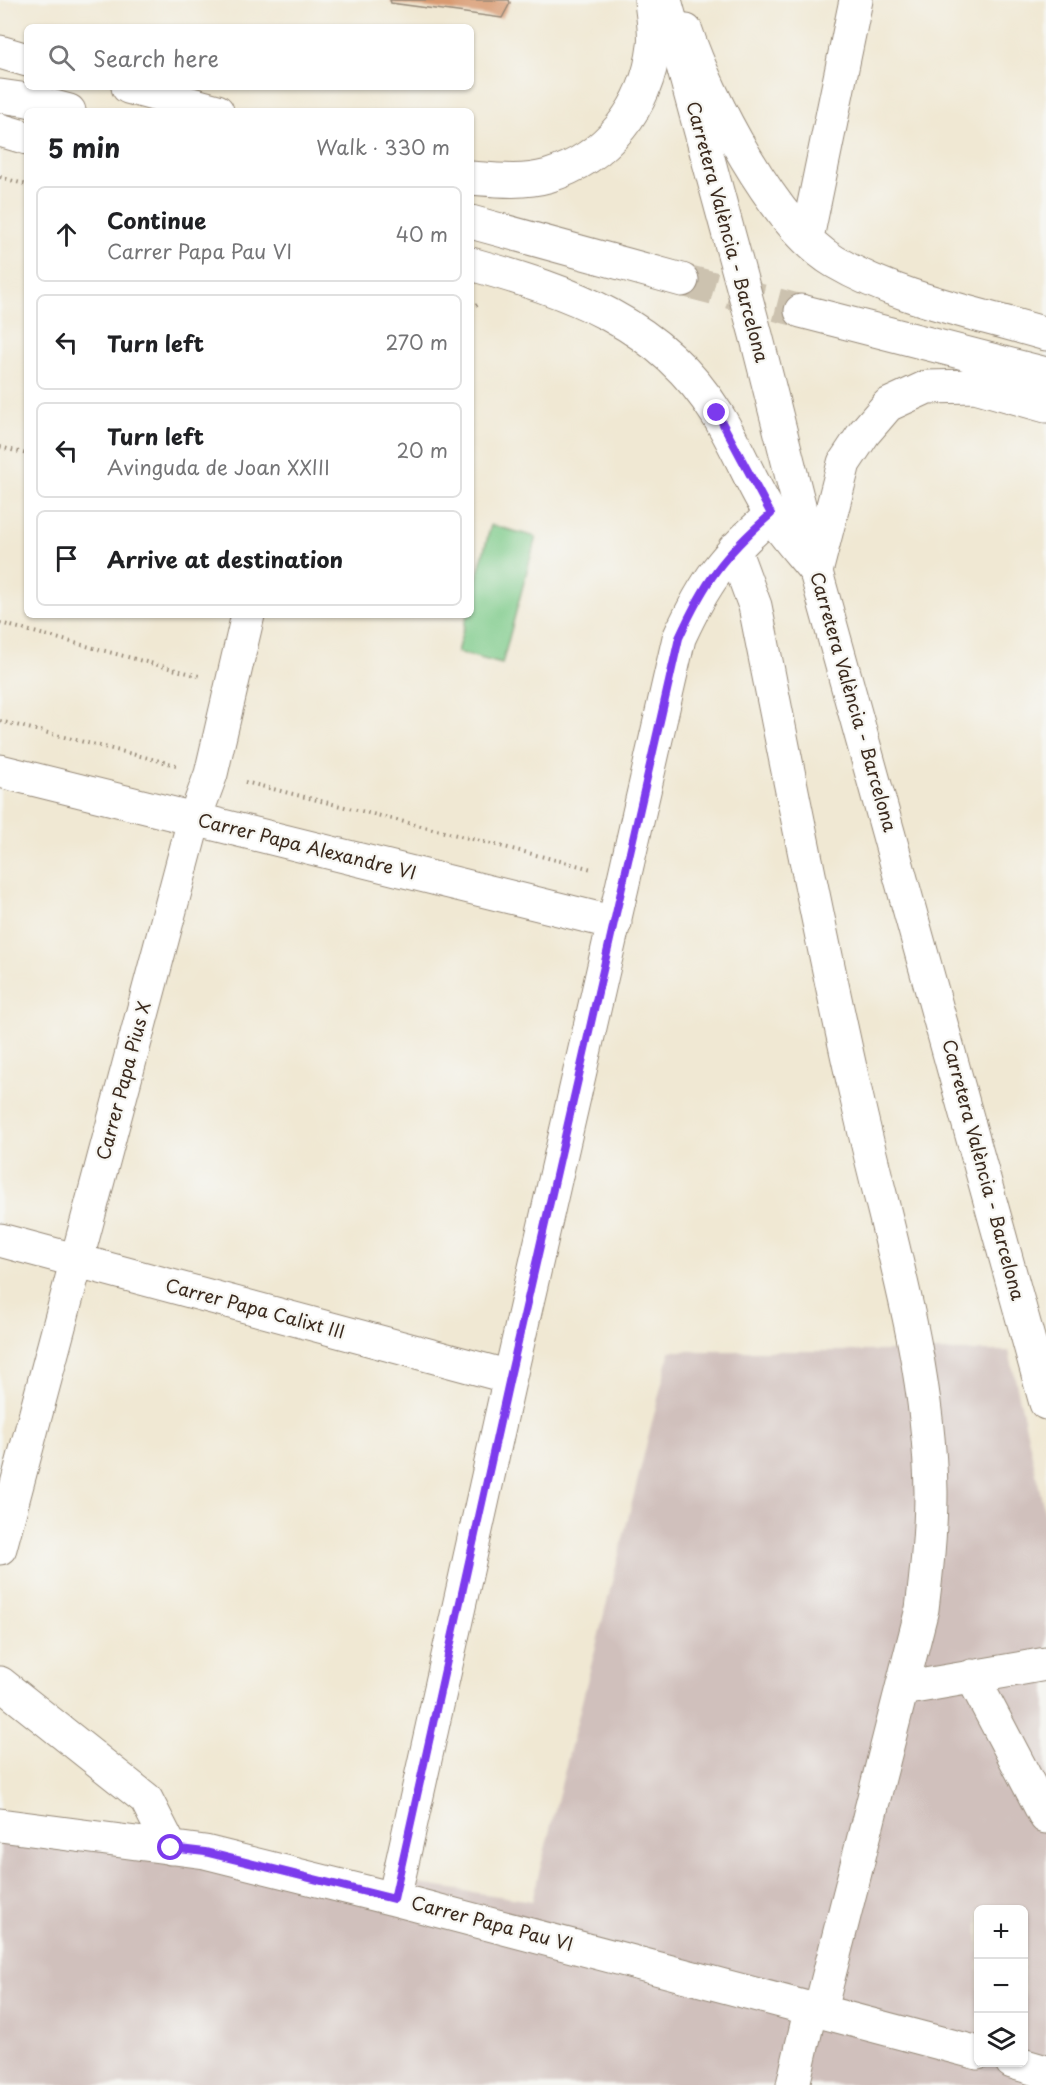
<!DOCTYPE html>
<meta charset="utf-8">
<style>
:root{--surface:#fff;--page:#f6f6f6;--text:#202124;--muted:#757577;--line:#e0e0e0}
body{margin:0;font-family:"Playpen Sans",sans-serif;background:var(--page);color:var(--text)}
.controls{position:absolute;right:18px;bottom:18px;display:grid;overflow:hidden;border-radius:9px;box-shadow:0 2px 4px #0004}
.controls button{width:54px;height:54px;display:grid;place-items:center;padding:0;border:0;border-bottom:2px solid var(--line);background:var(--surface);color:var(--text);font:30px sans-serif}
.stop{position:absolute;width:18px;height:18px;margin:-14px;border:4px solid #7c3aed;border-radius:50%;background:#fff}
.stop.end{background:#7c3aed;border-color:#fff;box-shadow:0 2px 6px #0008}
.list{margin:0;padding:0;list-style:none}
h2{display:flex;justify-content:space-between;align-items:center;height:78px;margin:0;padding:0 24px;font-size:26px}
h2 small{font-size:20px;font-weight:400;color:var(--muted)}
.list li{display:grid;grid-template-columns:39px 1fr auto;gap:18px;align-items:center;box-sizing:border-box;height:96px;margin:0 12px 12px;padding:0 12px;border:2px solid var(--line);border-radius:9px}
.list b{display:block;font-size:22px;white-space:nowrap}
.list p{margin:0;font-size:20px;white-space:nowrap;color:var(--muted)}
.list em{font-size:20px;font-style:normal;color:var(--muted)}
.icon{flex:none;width:33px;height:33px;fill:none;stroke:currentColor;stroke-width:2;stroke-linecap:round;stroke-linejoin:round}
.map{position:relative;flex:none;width:1046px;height:2085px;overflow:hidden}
.search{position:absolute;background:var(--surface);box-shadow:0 2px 4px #0004;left:24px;top:24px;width:450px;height:66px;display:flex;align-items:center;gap:15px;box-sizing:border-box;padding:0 21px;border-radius:9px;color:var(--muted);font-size:22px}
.panel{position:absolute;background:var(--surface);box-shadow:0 2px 4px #0004;left:24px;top:108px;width:450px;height:510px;border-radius:9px}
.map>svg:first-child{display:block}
</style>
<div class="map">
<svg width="1046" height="2085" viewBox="0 0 1046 2085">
<rect width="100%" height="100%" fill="#f6f6f2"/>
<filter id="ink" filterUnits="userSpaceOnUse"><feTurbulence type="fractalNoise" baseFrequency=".0167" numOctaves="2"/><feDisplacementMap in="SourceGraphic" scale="12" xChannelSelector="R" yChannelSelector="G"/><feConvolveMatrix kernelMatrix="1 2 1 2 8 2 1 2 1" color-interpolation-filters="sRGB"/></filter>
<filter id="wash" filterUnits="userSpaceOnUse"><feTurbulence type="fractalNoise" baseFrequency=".008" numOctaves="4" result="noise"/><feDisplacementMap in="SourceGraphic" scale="24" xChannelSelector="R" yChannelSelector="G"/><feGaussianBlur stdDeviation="1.35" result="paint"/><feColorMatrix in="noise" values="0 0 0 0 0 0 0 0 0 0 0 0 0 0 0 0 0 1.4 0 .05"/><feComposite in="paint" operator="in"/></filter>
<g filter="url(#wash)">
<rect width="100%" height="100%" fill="#f0e8d3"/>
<path fill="#d0c0bc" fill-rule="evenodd" d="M670 1351H1009L1046 1518V2085H0V1821L532 1901ZM978 1910H1024V2062H978Z"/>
<path fill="#7ecb8a" stroke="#5c7a54" stroke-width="1.5" d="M491 525 536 537 502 664 457 652 467 615H471V599Z"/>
<g id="blocks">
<path fill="#d89a71" d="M390 0H509L510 3 502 18 391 3Z"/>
</g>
</g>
<g filter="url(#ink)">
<use href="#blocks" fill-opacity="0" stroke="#968978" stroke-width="1.5"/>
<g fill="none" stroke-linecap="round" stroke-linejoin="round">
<path stroke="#ccc2af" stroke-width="33" stroke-dasharray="33 16" stroke-linecap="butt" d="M682 280 801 311"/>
<g stroke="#968978" stroke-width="35">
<path id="minor" d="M686 31C708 97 774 226 835 262 898 299 976 313 1046 334
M0 52 27 60
M128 87 217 111
M0 96 28 100 69 111
M0 130 27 138
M471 178C496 180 524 183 548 176 607 158 647 107 654 46 656 31 652 14 651 0
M471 222 682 280
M807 238 856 0
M471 264C570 292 660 322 717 414 737 446 751 483 771 515 784 535 801 553 816 572
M801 311 1046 374
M734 549 755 606C788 771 820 936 857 1099 886 1228 929 1359 931 1492 931 1531 927 1570 922 1609L820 2010
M816 572 844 463 864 433 888 405 927 387 975 386 1046 406
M0 771 615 923
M0 1240 510 1377
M0 1548 194 820 211 774 248 615
M972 1676 1046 1817
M0 1683 146 1799 171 1848
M902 1689 1046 1664
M0 1825 205 1852 394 1899 978 2053
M394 1899 510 1377 679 638C705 581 724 556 771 515
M1012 2062 1046 2072
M793 2085 811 2007"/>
</g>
<g stroke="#968978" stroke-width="35">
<path id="major" d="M665 0 756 335 816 572 1046 1403"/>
</g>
<path stroke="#968978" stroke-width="4" stroke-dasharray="1.5 4.5" stroke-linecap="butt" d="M0 177 27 185
M471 309 480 303
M0 447 27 454
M0 623 199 676
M0 721 176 765
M245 782 592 869"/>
<use href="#minor" stroke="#fff" stroke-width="33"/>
<use href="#major" stroke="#fff" stroke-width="33"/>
</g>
</g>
<g fill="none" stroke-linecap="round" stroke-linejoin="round" filter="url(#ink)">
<path stroke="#7c3aed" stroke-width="8" d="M171 1848 205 1852 394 1899 510 1377 679 638C705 581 723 556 771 514L717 413"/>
</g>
<g text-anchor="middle" stroke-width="4.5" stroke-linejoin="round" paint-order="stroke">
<g font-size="18" fill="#3b2a1e" stroke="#f6f6f2">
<text transform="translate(727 232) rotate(75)" y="6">Carretera València - Barcelona</text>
<text transform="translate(853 702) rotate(74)" y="6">Carretera València - Barcelona</text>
<text transform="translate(307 847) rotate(14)" y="6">Carrer Papa Alexandre VI</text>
<text transform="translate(124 1081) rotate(-75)" y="6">Carrer Papa Pius X</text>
<text transform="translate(983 1170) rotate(75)" y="6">Carretera València - Barcelona</text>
<text transform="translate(255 1309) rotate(15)" y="6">Carrer Papa Calixt III</text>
<text transform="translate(492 1924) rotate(15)" y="6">Carrer Papa Pau VI</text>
</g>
</g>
</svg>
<div class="controls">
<button>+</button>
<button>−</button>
<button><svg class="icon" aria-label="layers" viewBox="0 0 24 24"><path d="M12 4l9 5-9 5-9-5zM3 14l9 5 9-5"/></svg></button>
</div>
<div class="stop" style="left:171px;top:1848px"></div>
<div class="stop end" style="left:717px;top:413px"></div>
<div class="search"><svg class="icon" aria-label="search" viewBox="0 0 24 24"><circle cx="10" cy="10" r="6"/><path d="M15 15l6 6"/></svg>Search here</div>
<section class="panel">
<h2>5 min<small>Walk · 330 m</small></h2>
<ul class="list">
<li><svg class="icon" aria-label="ahead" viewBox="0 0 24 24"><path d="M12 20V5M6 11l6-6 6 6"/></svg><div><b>Continue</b><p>Carrer Papa Pau VI</p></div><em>40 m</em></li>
<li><svg class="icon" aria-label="left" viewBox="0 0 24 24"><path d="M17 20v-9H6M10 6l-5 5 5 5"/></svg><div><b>Turn left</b></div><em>270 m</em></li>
<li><svg class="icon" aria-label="left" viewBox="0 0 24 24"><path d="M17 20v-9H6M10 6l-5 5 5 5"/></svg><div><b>Turn left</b><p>Avinguda de Joan XXIII</p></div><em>20 m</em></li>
<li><svg class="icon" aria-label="arrive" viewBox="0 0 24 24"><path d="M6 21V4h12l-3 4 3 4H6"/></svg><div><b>Arrive at destination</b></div></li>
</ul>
</section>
</div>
